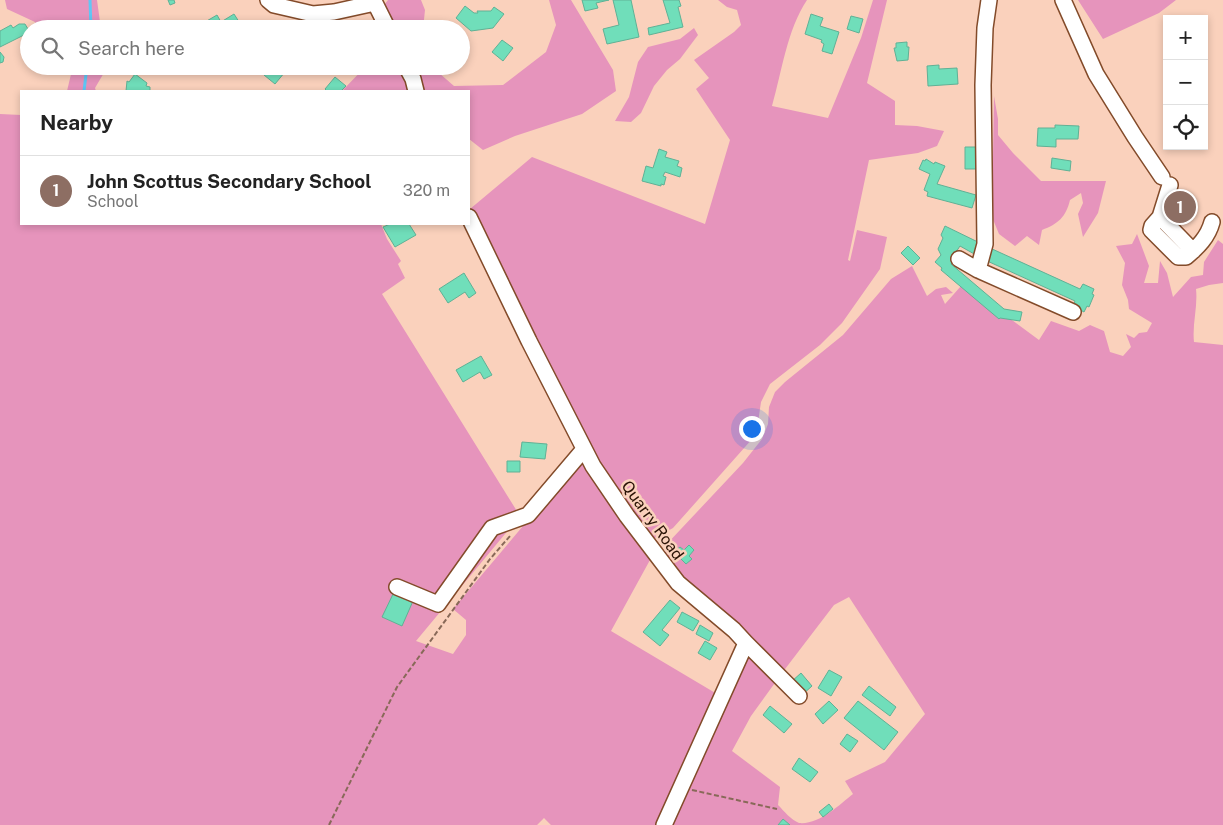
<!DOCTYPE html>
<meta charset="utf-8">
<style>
:root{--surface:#fff;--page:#f2f2f2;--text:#222;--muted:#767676;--line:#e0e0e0;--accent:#0c7ea6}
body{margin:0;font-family:"Public Sans",sans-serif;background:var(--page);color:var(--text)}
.controls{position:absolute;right:15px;top:15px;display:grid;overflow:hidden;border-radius:0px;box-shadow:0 2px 8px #0003}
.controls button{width:45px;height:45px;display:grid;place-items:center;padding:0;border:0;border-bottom:1px solid var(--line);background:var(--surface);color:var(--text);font:25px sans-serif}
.you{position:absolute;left:751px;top:428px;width:18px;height:18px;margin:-12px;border:4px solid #fff;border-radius:50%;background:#1a73e8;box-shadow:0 0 0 8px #1a73e833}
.badge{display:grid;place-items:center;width:32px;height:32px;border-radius:50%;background:var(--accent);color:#fff;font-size:16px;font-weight:700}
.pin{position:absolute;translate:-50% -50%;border:2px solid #fff;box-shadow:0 1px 5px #0006}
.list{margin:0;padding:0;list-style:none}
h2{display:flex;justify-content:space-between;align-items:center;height:65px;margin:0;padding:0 20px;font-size:21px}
h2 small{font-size:16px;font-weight:400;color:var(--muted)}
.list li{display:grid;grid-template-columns:32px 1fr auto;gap:15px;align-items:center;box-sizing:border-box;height:70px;padding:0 20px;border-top:1px solid var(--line)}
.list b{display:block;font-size:19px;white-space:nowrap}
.list p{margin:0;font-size:16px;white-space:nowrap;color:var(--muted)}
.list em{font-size:16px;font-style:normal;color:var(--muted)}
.icon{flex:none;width:28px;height:28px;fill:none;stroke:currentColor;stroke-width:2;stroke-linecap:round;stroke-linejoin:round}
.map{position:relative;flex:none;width:1223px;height:825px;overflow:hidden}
.search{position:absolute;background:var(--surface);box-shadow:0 2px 8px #0003;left:20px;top:20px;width:450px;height:55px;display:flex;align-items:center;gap:12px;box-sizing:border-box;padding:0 18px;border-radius:28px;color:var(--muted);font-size:19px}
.panel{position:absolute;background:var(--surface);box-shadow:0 2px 8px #0003;left:20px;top:90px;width:450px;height:135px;border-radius:0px}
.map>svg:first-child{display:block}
</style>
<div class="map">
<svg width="1223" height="825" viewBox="0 0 1223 825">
<rect width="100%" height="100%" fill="#fad1bc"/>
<path fill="#e694bc" d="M5 0H97L101 29H38L35 22 7 9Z
M388 0H421L425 10 423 29H394L384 5Z
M549 0H571L613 70 616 91 582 114 515 136 483 150 469 139V91H420L410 66H431L454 86 503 85 546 52 556 25Z
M718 0H807C787 30 782 71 772 106L828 118 861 38 873 0H887L867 83 895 101V125L917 126 944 131 937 146 918 153 869 160 848 260 850 261 857 230 887 237 880 269 842 323 820 345 770 384 761 402 757 429 753 438 673 528 655 538 648 537 603 475 552 378 470 209 532 157 705 224 730 140 696 89 709 78 694 60 734 32 741 25 737 10 727 7Z
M1078 0H1176L1159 13 1103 39Z
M694 28 698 35 680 59 667 70 654 86 641 113 631 122 615 121 629 97 638 62 648 47 680 39Z
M66 66H104L105 71 95 88 96 91H67L72 70Z
M366 66H400L408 91H342Z
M994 96 998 119V135L1013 153 1041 181H1106L1098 213 1083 237 1078 214 1083 203 1081 193 1070 200C1066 217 1058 224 1042 230L1039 245 1027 236 1015 246 999 234 992 217Z
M0 114 21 115V224H381L387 239 401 261 398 264 405 278 382 294 520 516 416 641 453 654 466 635V620L453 609 582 456 623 524 650 560 611 631 717 694 662 816 656 825H551L544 818 537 825H0Z
M1137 234 1149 266 1144 283H1158L1160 261 1167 273 1173 297 1191 277 1203 275 1204 262 1218 240 1223 244V283L1209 285 1196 289C1198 307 1192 324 1194 342L1223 345V825H666L747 648 777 680 751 716 732 751 780 787 778 805C784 811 791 820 799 823 819 825 839 805 853 794L845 781 885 762 925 714 849 597 834 605 782 673 674 573 662 556 665 546 743 463 762 439 768 424 769 407 775 392 785 382 843 335 891 279 912 266 927 296 936 289 946 287 953 293 941 295 945 304 961 286 978 295 1039 340 1051 321 1079 331 1090 325 1104 331 1110 352 1123 356 1131 347 1126 334 1134 338 1139 333 1147 332 1152 323 1129 309 1128 300 1122 285 1125 263 1116 246 1132 244Z"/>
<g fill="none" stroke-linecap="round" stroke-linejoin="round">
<path stroke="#60c7f5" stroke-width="3" d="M90 0 91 29
M84 91 87 66"/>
</g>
<path fill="#70deba" stroke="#60b195" d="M168 0H174L175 3 170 5Z
M582 0H609L596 3 598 8 585 11Z
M613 0H631L639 37 607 44 603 29 619 25Z
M663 0H679L681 6 678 7 683 27 649 35 648 28 670 23Z
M465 6 474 13H478L477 11H491L494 7 504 14 493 28 471 31 456 18Z
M234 14 243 28 241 29H209L205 22 217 15 221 22Z
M811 14 823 18 820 26 839 32 832 54 822 51 824 44 821 42 822 40 805 34Z
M851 16 863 19 859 33 847 29Z
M19 24H25L28 29 24 35 0 47V31L11 25 13 28Z
M502 40 513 48 503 61 492 52Z
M907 42V47H909L908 60 897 61 894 48H896V43Z
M0 52 4 57 3 62 0 63Z
M939 65V69L957 68 958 84 928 86 927 66Z
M271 66H290L275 84 264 75Z
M135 74 147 83 146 86 150 87V91H126L127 81 129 82Z
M335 77 346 86 341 91H327L325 89Z
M1055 125 1079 126 1078 139H1056V147L1037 146 1038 128H1055Z
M965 147H976L977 169H965Z
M659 149 667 152 665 157 679 161 677 166 682 168 680 177 665 172 663 176 666 177 664 185 661 184V186L642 181 646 166 653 168Z
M1052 158 1071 161 1070 171 1051 168Z
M926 159 934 164 935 162 945 166 937 184 976 195 972 208 927 196 928 192 924 190 930 174 919 169 923 160 925 161Z
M390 224H409L416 235 395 247 383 227Z
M945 226 982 244 976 255 960 246 954 255 956 257 951 264 1004 309 1022 312 1020 321 1000 318 999 319 941 270 942 268 935 262 941 255 938 249 943 238 941 235Z
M908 246 920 258 913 265 901 253Z
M990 248 1080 289 1083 284 1094 289 1092 294 1094 295 1089 307 1087 306 1084 312 1073 306 1075 301 985 260Z
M464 273 476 293 469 298 465 292 448 303 439 289Z
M481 356 492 375 484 379 480 372 463 382 456 370Z
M522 442 547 444 545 459 520 457Z
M507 461H520V472H507Z
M689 545 694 550 689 556 692 559 686 564 674 552 680 547 684 550Z
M394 592 413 601 402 626 382 617Z
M670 600 680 608 662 630 669 635 660 646 643 632Z
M682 612 699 621 693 631 677 622Z
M700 625 713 633 709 641 696 634Z
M705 641 717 648 710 660 698 653Z
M829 670 842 677 831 696 818 688Z
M801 673 812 686 802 695 791 682Z
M869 686 896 707 890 716 862 695Z
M829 701 838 710 823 724 815 714Z
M858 701 898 732 884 750 844 718Z
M770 706 792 724 784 733 763 715Z
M847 734 858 741 850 752 840 744Z
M799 758 818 772 810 782 792 769Z
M829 804 833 809 823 817 819 812Z
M783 819 790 825H778Z"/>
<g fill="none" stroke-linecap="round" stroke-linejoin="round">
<g stroke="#834b2a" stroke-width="18">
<path id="minor" d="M268 0 274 5 313 14 334 12 375 3 388 29
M989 0 985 28 983 85 985 244 978 270 1073 312
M1063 0 1096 74 1135 137 1162 177
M406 66 413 79 416 91
M1170 185 1160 217 1152 226 1151 230 1178 257H1186C1198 247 1208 237 1212 222
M469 217 529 341 593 466 627 516 678 583 734 630 746 643 664 825
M1160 217 1193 251
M959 259 978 270
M397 587 438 604 492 528 528 515 584 449
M746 643 799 696"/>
</g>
<path stroke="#886958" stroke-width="2" stroke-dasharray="5 2.5" stroke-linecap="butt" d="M692 790 777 809
M329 825 397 687 490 559 510 536"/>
<use href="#minor" stroke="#fff" stroke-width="15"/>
</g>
<g text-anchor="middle" stroke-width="5" stroke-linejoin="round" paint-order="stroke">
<g font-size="16" fill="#291205" stroke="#fad1bc">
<text transform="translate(653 520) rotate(54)" y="6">Quarry Road</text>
</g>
</g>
</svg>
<div class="controls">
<button>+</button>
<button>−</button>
<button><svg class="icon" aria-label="locate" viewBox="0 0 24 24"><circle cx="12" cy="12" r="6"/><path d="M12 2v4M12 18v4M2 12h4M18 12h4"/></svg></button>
</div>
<div class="you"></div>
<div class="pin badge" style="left:1180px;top:207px;background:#8d6e63">1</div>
<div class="search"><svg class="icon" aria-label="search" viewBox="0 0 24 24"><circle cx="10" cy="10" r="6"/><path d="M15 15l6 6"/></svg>Search here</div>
<section class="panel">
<h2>Nearby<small></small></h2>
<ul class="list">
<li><span class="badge" style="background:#8d6e63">1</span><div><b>John Scottus Secondary School</b><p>School</p></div><em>320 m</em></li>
</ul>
</section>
</div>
